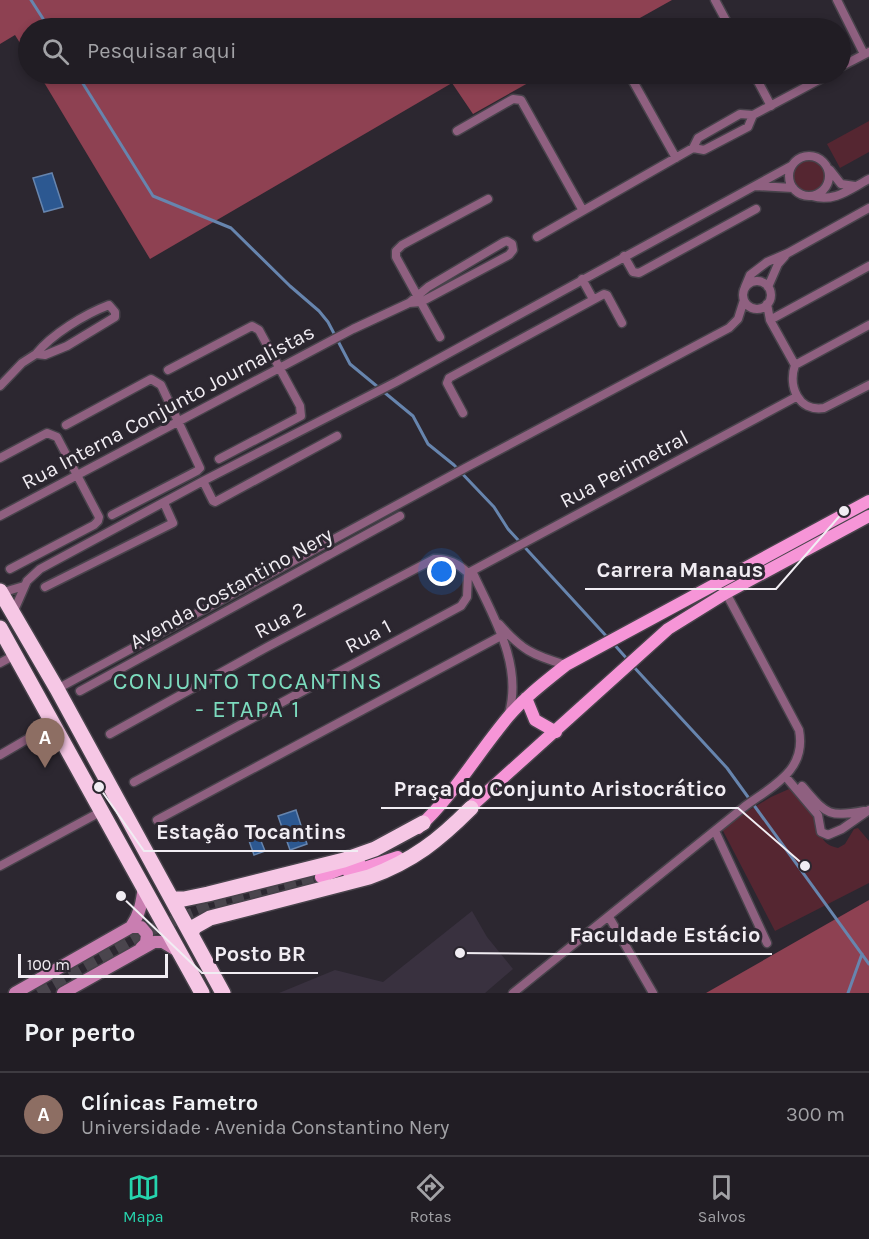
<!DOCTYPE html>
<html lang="pt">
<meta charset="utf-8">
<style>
:root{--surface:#211d24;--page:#2d2a31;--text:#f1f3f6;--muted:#a2a2a6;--line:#3e3b41;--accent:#26d5ae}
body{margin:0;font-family:Karla,sans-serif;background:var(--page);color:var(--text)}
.scale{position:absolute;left:18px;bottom:15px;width:150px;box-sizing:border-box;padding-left:6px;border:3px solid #f1edf3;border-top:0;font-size:16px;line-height:21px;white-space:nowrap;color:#f1edf3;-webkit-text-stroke:4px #2c2730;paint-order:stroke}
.you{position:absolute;left:442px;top:572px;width:21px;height:21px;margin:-15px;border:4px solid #fff;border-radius:50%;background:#1a73e8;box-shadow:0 0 0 9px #1a73e833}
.badge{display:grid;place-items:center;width:39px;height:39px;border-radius:50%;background:var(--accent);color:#fff;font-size:20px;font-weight:700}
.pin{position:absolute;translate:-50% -50px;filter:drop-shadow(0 2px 3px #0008)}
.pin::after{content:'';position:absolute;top:32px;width:21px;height:18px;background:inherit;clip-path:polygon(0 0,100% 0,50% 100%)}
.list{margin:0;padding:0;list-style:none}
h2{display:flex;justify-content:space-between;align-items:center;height:78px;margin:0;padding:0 24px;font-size:26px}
h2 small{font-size:20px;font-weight:400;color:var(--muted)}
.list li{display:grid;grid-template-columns:39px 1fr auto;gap:18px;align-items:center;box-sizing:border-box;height:84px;padding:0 24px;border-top:2px solid var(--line)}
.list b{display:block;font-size:22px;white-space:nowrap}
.list p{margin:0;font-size:20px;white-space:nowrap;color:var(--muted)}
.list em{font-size:20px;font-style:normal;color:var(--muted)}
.icon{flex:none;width:33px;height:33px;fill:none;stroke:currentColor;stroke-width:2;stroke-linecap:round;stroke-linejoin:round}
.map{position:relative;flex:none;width:869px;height:993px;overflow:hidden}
.search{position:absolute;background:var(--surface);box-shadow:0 3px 9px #0003;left:18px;right:18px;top:18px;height:66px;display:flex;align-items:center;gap:15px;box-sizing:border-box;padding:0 21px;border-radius:33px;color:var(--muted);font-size:22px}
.sheet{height:162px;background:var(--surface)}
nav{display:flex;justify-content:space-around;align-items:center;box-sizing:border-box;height:84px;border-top:2px solid var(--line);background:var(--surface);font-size:16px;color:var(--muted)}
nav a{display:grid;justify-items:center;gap:3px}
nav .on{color:var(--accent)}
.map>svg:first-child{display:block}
</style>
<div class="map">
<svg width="869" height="993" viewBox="0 0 869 993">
<rect width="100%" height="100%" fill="#2c2730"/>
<path fill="#39313f" d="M472 911 487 937 513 969 485 993H279L335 970 383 982Z"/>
<path fill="#552631" d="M869 121V152L840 168 827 144Z
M793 176a17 17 0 1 1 34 0a17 17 0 1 1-34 0Z
M789 789H797L821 813C820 831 818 844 838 848L845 844 854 829 858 828 869 841V883L775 931 721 827 771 797Z"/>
<path fill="#8e4152" d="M0 0H672L622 28H28V56L15 35 0 44Z
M39 74H544L473 114 452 83 150 259Z
M869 900V993H706Z"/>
<path fill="#2c5891" stroke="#6785ae" stroke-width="1.5" d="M52 173 63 207 44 212 33 178Z
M296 810 307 844 290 850 278 816Z
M257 831 265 851 254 855 247 835Z"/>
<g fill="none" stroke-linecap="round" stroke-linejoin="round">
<path stroke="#6785ae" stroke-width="3" d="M31 0 49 28
M77 74 153 196 231 228 290 286 319 311 328 322 350 364 413 416 428 444 454 465 494 507 508 529 608 638
M612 642 628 660
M632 665 727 768 869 964
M848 993 862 954"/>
<path stroke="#4a454d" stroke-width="12" stroke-dasharray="12 6" stroke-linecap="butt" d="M38 993 145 932 214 905 321 877"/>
<g stroke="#48434b" stroke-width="11">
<path id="street" d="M715 0 730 28
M837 0 864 54
M840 67 869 52
M629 74 676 158
M754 74 771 106
M753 115 748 127 704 150 693 148 698 138 740 114 753 115 830 74
M457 131 513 99 521 100 582 209
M789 176a20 20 0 1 1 40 0a20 20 0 1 1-40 0Z
M830 170 841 184 855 186
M755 186 793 188
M812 196C834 203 850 189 869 179
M537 237 693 148
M624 256 633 272 639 273 756 209
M582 279 593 299
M743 295a14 14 0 1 1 28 0a14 14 0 1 1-28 0Z
M745 287 750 275 767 262 788 253 869 208
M768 287 778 264 785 256
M767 304 770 320 795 365C788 386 798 412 824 408L869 385
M770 320 869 266
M440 337 396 257V251L402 245 488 199
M795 365 869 325
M168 370 252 326 259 330 300 406 301 416 219 459
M0 386 22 363 36 354 45 355 67 346 115 317V312L109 305C85 314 52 334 36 354
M463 413 447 383 449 378 604 294 607 295 622 323
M66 425 151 379 161 385 200 468 197 471 112 515
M0 458 47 433 57 437 99 517 98 521 94 525 10 569
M203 481 213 501 215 502 337 436
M0 516 353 329 409 303 421 302 509 255 513 250 512 244 507 241 504 242 428 287 409 303
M472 571C492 615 523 663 509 713
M468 573 796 397
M45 587 173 523 164 503
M1 593 24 586
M13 613 27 581 40 569 203 481 396 382 791 166
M499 624C522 650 532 655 566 665
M0 663 15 655
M57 689 467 467 729 328 738 319 744 300
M80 691 400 516
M110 734 269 646 434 559C448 558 458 563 468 573
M0 755 53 724
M785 776 818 815 821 832 828 835 842 829 869 810
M134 782 461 606 467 597 468 573
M802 786C826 813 826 818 864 811
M157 820 501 636
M715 831 767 943
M0 866 102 811
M609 917 653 993
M513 993 744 807C772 786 807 771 799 730L726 593"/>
</g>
<g stroke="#48434b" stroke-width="15">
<path id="secondary" d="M131 927H141L147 934 146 943 141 948
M15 993 131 927C140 914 142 902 144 886
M63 993 154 942H163L178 951"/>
</g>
<g stroke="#48434b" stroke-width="15">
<path id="primary" d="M526 698 535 720 556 732
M465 812 668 629 726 593 869 516
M418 828C453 796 477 754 508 717 525 697 546 681 566 665L869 501
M349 873 398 857
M321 877 359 862"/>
</g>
<g stroke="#48434b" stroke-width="18">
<path id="highway" d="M0 591 57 689 223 993
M0 628 202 993
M173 899H184L208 894 344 860 375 849 423 823
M191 934 194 927 210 918 369 877C413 861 439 840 471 808"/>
</g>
<use href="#street" stroke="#8f6080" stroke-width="8"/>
<use href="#secondary" stroke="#c97eb1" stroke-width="12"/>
<use href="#primary" stroke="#f695d7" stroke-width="12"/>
<use href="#highway" stroke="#f6c7e5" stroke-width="15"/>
</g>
<g text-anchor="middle" stroke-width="6" stroke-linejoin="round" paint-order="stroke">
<g font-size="21" fill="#f1edf3" stroke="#2c2730">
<text transform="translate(168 407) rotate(-28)" y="7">Rua Interna Conjunto Journalistas</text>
<text transform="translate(624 469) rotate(-28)" y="7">Rua Perimetral</text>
<text transform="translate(231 588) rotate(-29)" y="7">Avenda Costantino Nery</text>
<text transform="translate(280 620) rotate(-28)" y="7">Rua 2</text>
<text transform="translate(368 636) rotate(-28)" y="7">Rua 1</text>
</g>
<g font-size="24" letter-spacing="1.5" fill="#7cdbbe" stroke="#2c2730">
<text x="248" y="689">CONJUNTO TOCANTINS<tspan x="248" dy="28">- ETAPA 1</tspan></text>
</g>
</g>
<path fill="none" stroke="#f1edf3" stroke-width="2" d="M844 511L776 589H585M805 866L738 808H381M99 787L144 851H358M460 953L557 954H772M121 896L202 973H318"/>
<g fill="#f1edf3" stroke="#2c2730" stroke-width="2">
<circle cx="844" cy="511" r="6"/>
<circle cx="805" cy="866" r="6"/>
<circle cx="99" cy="787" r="6"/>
<circle cx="460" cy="953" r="6"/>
<circle cx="121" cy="896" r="6"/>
</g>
<g font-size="22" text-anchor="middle" font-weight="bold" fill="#f1edf3" stroke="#2c2730" stroke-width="6" stroke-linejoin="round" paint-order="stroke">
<text x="680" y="577">Carrera Manaus</text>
<text x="560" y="796">Praça do Conjunto Aristocrático</text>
<text x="251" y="839">Estação Tocantins</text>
<text x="665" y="942">Faculdade Estácio</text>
<text x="260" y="961">Posto BR</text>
</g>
</svg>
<div class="scale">100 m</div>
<div class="you"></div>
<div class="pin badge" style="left:45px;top:768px;background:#8d6e63">A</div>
<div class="search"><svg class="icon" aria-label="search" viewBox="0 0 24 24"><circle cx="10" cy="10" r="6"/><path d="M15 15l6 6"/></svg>Pesquisar aqui</div>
</div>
<section class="sheet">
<h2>Por perto<small></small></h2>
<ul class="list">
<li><span class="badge" style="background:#8d6e63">A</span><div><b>Clínicas Fametro</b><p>Universidade · Avenida Constantino Nery</p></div><em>300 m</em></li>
</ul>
</section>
<nav>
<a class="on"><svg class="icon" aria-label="map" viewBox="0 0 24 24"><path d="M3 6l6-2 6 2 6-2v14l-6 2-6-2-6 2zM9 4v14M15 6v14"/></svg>Mapa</a>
<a><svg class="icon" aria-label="directions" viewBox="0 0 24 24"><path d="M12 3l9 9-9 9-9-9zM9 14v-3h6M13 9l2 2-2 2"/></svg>Rotas</a>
<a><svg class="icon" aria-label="saved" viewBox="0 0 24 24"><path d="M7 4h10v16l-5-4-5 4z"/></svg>Salvos</a>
</nav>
